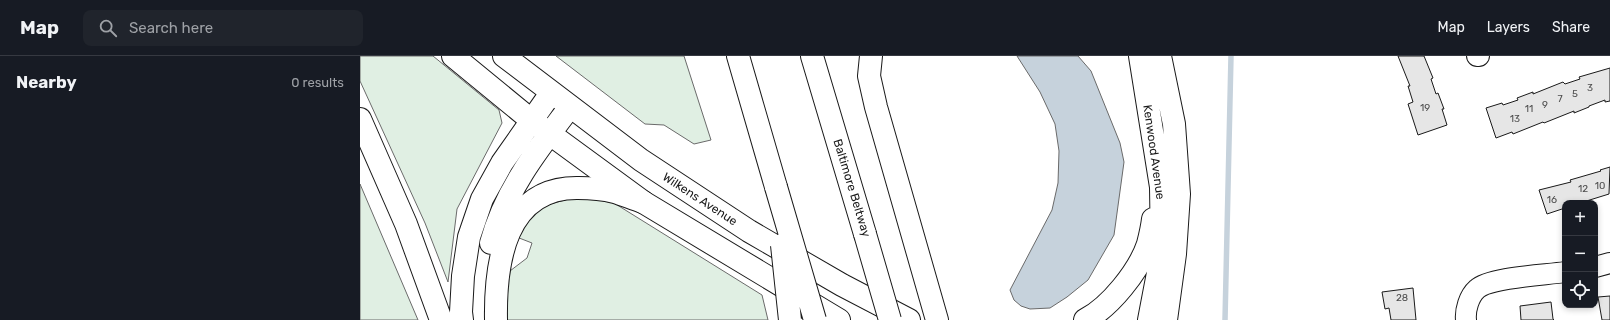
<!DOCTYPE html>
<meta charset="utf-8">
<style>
:root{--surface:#171b24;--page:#20242c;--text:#f1f3f6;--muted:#9ea1a6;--line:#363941}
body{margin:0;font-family:Rubik,sans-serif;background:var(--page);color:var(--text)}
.controls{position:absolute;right:12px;bottom:12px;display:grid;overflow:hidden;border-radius:8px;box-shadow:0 2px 6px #0003}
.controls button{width:36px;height:36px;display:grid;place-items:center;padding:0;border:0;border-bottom:1px solid var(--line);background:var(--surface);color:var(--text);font:20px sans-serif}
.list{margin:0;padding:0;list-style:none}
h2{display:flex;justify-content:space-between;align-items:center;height:52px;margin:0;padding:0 16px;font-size:17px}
h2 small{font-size:13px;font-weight:400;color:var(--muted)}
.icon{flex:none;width:22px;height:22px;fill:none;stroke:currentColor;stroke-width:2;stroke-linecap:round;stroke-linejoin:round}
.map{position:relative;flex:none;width:1250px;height:264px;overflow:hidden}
header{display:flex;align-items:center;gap:24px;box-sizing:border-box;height:56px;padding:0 20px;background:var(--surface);border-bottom:1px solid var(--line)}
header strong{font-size:19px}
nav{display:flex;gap:22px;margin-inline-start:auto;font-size:14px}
.search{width:280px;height:36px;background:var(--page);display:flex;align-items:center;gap:10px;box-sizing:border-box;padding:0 14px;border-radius:8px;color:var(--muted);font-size:15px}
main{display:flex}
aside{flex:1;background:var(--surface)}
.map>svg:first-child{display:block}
</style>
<header>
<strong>Map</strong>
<div class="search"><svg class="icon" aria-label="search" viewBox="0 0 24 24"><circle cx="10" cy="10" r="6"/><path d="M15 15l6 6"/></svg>Search here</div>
<nav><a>Map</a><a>Layers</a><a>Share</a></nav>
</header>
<main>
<aside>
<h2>Nearby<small>0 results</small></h2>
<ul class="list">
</ul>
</aside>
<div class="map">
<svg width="1250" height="264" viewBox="0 0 1250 264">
<rect width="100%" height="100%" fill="#fff"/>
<path fill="#e0efe3" stroke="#6a6a6a" d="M0 0H73L139 54 142 67 97 153 88 226 65 167 0 25Z
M196 0H324L351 84 334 88 304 69 285 68Z
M0 128 58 264H0Z
M220 140 254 147 402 239 408 264H147L146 218 167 202 172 187 154 180 179 151Z"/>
<path fill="#c6d2dc" stroke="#6a6a6a" d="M657 0H718L731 15 760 87 764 106 754 179 728 224 707 241 690 252 670 253 661 250 654 244 650 234 692 154 698 127 699 95 695 68 680 36Z"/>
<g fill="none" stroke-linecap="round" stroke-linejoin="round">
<path stroke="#c6d2dc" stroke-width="5.5" d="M865 264 871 0"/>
</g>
<path fill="#e6e6e6" stroke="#1a1a1a" d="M1038 0H1064L1073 22 1071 23 1076 38 1078 37 1084 53H1082L1087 69 1058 79 1048 48 1053 46 1048 30H1050Z
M1250 12V45L1245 46V44L1229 50V51L1214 57V55L1184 67 1183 66 1153 78 1152 76 1136 82 1126 52 1142 47 1143 49 1158 44 1157 42 1173 36V38L1203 26 1205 28 1220 23 1219 21Z
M1250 111 1249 138 1220 147H1205V154H1203L1202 153 1187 158 1179 134 1211 126 1210 124 1241 115 1240 114Z
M1053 232 1056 264H1031L1029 252 1025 253 1022 236Z
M1250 240V264H1242L1238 241Z
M1191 246 1193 263 1194 264H1161L1160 250Z"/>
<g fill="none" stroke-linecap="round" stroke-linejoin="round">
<g stroke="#1a1a1a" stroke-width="22">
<path id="minor" d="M1117 0H1119
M1235 211 1250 207
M1106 264C1105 254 1109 240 1117 233 1130 221 1186 219 1205 216"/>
</g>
<g stroke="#1a1a1a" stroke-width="24">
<path id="major" d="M93 0 171 64 283 146 479 264
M144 0 281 104 389 175 482 229 549 264
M780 0 801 131 802 196 789 264
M800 0 814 68 819 138 815 198 806 264
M725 264C750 251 779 215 788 188 790 180 792 172 793 163"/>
</g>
<g stroke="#1a1a1a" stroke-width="24">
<path id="highway" d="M378 0 416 131
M452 0 505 178
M511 0 509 20 516 51 577 264
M0 63 46 168 81 264
M131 187C145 135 177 94 210 51
M102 264 101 256 103 220 109 181 122 143 142 107 191 37
M136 264C135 207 145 131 218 132 230 132 243 133 255 136 264 139 274 143 283 146"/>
</g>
<use href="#minor" stroke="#fff" stroke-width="20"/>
<use href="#major" stroke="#fff" stroke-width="22"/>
<use href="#highway" stroke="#fff" stroke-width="22"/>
<g stroke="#1a1a1a" stroke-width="24" stroke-linecap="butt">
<path id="highway-bridge" d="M416 131 455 264
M505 178 530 264
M422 189 430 264"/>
</g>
<use href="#highway-bridge" stroke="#fff" stroke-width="22"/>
</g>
<g text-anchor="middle" stroke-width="3" stroke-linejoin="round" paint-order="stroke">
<g font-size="10" fill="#4d4d4d">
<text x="1230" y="35">3</text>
<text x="1215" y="41">5</text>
<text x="1200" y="46">7</text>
<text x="1185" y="52">9</text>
<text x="1065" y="55">19</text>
<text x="1169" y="56">11</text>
<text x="1155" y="66">13</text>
<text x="1240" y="133">10</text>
<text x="1223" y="136">12</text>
<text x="1192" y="147">16</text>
<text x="1042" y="245">28</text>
</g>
<g font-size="12" fill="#1a1a1a" stroke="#fff">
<text transform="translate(794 96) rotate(82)" y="4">Kenwood Avenue</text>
<text transform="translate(492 132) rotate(73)" y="4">Baltimore Beltway</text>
<text transform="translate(340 143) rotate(33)" y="4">Wilkens Avenue</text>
</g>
</g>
</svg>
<div class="controls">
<button>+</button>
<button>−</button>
<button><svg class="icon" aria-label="locate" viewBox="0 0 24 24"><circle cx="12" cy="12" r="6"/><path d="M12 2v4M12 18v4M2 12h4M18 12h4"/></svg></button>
</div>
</div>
</main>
